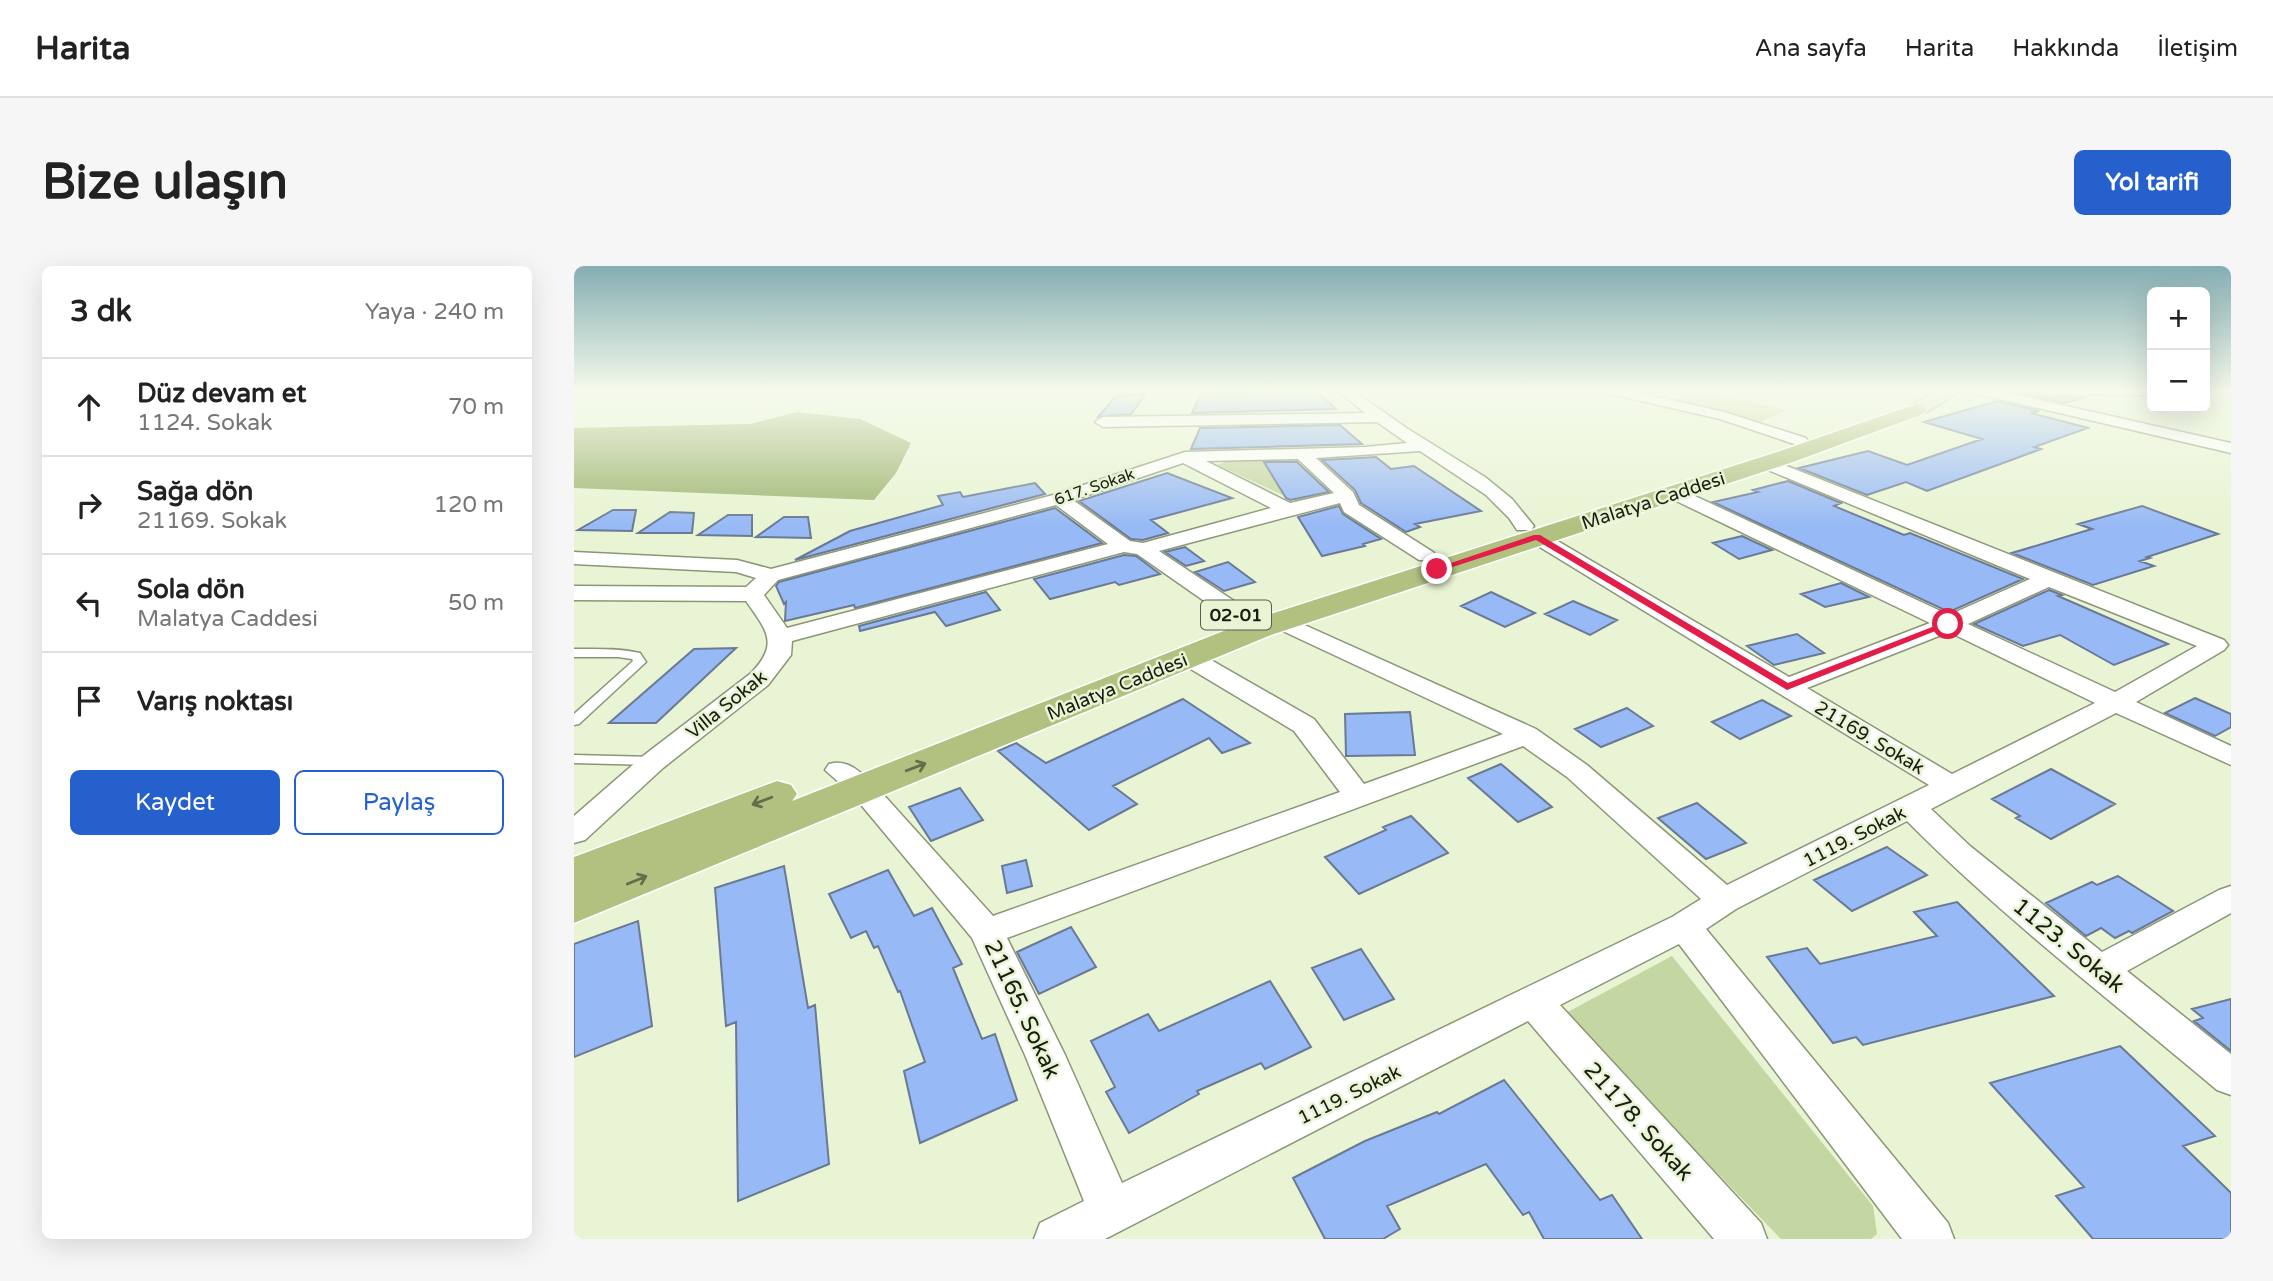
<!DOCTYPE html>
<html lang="tr">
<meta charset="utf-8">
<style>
:root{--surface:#fff;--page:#f6f6f6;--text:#222;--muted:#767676;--line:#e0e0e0;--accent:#2560cd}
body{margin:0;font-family:"Varela Round",sans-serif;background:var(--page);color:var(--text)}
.controls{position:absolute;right:21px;top:21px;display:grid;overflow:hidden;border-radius:10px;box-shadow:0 7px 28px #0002}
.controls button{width:63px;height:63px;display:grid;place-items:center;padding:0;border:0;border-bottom:2px solid var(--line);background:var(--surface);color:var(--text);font:35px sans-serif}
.stop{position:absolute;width:21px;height:21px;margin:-16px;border:5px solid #e11d48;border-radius:50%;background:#fff}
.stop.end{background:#e11d48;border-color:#fff;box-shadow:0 2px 7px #0008}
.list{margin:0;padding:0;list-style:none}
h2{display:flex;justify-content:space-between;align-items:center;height:91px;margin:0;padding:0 28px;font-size:30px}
h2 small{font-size:23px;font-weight:400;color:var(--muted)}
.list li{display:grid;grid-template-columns:46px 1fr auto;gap:21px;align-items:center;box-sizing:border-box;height:98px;padding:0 28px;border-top:2px solid var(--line)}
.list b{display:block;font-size:26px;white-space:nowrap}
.list p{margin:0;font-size:23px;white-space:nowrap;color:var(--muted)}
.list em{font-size:23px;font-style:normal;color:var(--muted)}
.actions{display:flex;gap:14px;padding:21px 28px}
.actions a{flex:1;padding:16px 0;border:2px solid var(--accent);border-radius:10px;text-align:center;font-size:24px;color:var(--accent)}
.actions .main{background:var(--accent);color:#fff}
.icon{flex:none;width:38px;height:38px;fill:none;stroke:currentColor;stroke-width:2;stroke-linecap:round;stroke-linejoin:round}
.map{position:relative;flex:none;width:1657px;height:973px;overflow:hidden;border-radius:10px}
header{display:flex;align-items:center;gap:42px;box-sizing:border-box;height:98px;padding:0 35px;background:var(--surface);border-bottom:2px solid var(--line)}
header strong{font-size:33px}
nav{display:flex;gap:38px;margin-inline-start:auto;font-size:24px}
.intro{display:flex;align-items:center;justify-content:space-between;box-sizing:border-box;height:168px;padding:0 42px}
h1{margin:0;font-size:49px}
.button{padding:18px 32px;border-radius:10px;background:var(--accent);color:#fff;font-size:24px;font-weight:700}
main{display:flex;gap:42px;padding:0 42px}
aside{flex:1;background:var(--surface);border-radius:10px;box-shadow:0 7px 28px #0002}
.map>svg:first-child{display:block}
</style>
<header>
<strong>Harita</strong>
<nav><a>Ana sayfa</a><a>Harita</a><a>Hakkında</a><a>İletişim</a></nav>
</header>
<div class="intro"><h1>Bize ulaşın</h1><a class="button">Yol tarifi</a></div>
<main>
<aside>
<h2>3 dk<small>Yaya · 240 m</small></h2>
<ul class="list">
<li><svg class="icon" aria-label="ahead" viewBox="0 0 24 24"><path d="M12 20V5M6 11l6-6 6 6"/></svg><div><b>Düz devam et</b><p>1124. Sokak</p></div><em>70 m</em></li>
<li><svg class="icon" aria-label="right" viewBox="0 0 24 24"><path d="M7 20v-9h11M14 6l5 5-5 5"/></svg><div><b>Sağa dön</b><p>21169. Sokak</p></div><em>120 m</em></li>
<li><svg class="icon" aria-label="left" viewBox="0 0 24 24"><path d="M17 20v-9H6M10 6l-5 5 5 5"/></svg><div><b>Sola dön</b><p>Malatya Caddesi</p></div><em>50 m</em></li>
<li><svg class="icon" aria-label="arrive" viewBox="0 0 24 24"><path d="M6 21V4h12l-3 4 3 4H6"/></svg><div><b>Varış noktası</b></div></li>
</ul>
<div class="actions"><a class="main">Kaydet</a><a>Paylaş</a></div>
</aside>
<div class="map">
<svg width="1657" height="973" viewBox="0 0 1657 973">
<rect width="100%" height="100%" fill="#e8f4d3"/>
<path fill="#c4d6a1" d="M1123 124 1212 144 1186 156 1096 135Z
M717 194 758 228 724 236 643 199 651 196Z
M1098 690 1299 940 1303 968 1297 973H1207L990 748Z"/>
<path fill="#9db470" d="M223 146 286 153 337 177 322 207 300 234 0 222V162L176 158Z"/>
<path fill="#97b9f5" stroke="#6a7994" stroke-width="2" d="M1431 124H1459L1468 131H1512L1491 137Z
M743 125 762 143 618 147 627 128Z
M572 128 557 148 524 151 542 130Z
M1423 135 1465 145 1457 147 1514 162 1460 181 1467 183 1353 225 1332 216 1293 229 1225 202 1294 185 1333 199 1408 173 1350 156Z
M766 159 788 178 617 183 626 162Z
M802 191 817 203 840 200 907 245 841 258 846 261 832 266 787 237 781 224 748 194Z
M690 196H723L755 226 716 234 712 232Z
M593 207 658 232 577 254 594 267 569 274 557 273 505 235Z
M1214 215 1267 237 1260 240 1330 269 1336 267 1449 313 1375 346 1139 236 1184 226 1179 224Z
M461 217 471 228 221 294 276 265 369 239 364 230 386 226 389 231Z
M765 240 769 248 807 273 789 278 791 280 748 290 724 251Z
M1568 240 1644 268 1573 291 1576 292 1566 295 1580 300 1519 319 1438 287 1518 263 1504 258Z
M481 242 528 277 281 342 280 339 211 355 212 336 210 338 202 320 205 316Z
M39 244H62L58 265 4 264Z
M96 246 120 247 118 267H64Z
M154 249H178V270L124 269Z
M210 251H234L237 272 182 271Z
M1168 270 1198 284 1165 293 1139 277Z
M611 281 630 295 612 300 591 286Z
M550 289 562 290 586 308 545 319 541 316 476 333 460 313Z
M654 296 681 316 650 325 621 306Z
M1267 317 1295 331 1251 341 1227 328Z
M1475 324 1488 329 1484 330 1594 378 1540 399 1486 369 1449 380 1400 358Z
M412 326 426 344 372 360 361 346 286 365 285 360Z
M917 326 961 347 931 361 887 340Z
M999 335 1043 354 1016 369 971 348Z
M1223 368 1250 387 1200 399 1173 380Z
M162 382 82 457H35L120 383Z
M1621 432 1657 448V461L1641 470 1591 447Z
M609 433 676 477 648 487 635 472 539 520 563 538 515 564 424 485 442 477 472 497Z
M1188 434 1217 450 1166 473 1138 456Z
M1053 442 1079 460 1027 481 1001 463Z
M836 446 841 489 772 490 771 448Z
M927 498 978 541 944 556 894 512Z
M1477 503 1541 538 1477 573 1442 552 1446 550 1418 533Z
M386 522 409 554 357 575 335 541Z
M1123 537 1172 577 1132 593 1084 552Z
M837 550 874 587 785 628 751 591 812 564 809 561Z
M1313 581 1353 609 1278 645 1240 614Z
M452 594 458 620 433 627 428 600Z
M210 600 234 742 241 739 255 898 164 935 162 756 152 760 141 622Z
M314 604 340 650 358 642 388 698 379 702 408 773 421 768 443 834 346 877 330 805 351 796 326 725 324 726 304 680 300 682 292 665 277 672 255 628Z
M1544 610 1599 645 1558 667 1555 665 1541 672 1527 662 1512 670 1472 637 1518 616 1523 619Z
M1383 636 1480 730 1289 779 1282 771 1259 777 1193 691 1233 682 1246 698 1363 670 1340 646Z
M64 655 78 760 0 791V678Z
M497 661 522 701 465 728 443 686Z
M787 683 820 733 770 754 738 702Z
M696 715 737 781 691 803 687 797 623 825 625 828 555 867 532 826 541 821 517 775 574 748 585 765Z
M1657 733V785L1620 755 1629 752 1618 743Z
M1546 780 1641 870 1609 880 1657 927V973H1519L1482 930 1510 921 1416 817Z
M930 814 1026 934 1038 929 1068 973H970L955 946 949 949 912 898 813 940 826 963 809 973H751L719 912 791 875 863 846 865 848Z"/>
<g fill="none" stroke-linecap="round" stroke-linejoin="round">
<g stroke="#8b9677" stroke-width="3">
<path id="service" d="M0 383C22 383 44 382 66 387L72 396 5 458 0 459V448L59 395 58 393 44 391H0Z
M0 489 80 491 87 495 80 499 0 497Z"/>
</g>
<g stroke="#8b9677" stroke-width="3">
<path id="minor" d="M763 124H778L834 163 911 211 938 233 960 260 957 264H943L935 252 912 229 846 185 742 192 779 226 785 239 859 286 862 290 859 294H845L770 246 766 237 585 285 672 343 675 348 672 353H656L563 288 550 286 218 375 217 389 194 419 89 502 11 574 0 577V550L69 490 176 408C206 378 193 365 172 335L0 334V320L172 321 182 312 162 306 0 298V286L163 294 197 303 479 229 611 186 791 181 833 177 803 156 529 161 521 156 529 151 791 147ZM724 193 760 227 716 237 632 195ZM609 197 697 242 569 277 556 275 499 234ZM482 239 534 278 213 362 190 329 204 314Z
M1030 124H1054L1150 146 1232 172 1234 175 1232 178H1220L1146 153 1032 127Z
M1397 124H1421L1657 177V187L1404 128Z
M1461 124H1578V129L1468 128Z
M1193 192 1650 374 1654 379 1650 384 1562 436 1657 480V499L1542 447 1357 543 1396 580 1528 686 1645 624 1657 620V647L1553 705 1657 788V829L1643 824C1539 736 1429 652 1333 555L1162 643 1132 663 1374 957 1380 973H1328L1105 678 986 739 1187 957 1193 973H1140L954 755 531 973H460L466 957 510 935 451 789 398 672 278 528 251 504 255 498C274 493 284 505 298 516L419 650 766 526 720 465 605 396 602 391 605 386 614 384 623 386 740 453 790 518 929 468 698 360 695 355 698 350 706 348 962 463 1013 499 1153 619 1355 519 956 275 953 271 956 267H970L1215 411 1356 357 1094 231 1091 227 1094 223H1106L1375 349 1456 313 1187 201 1185 197 1187 193ZM1475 321 1623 380 1541 426 1394 358ZM1375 366 1521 437 1378 508 1233 422ZM949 480 993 511 1127 633 1098 651 548 917 491 789 433 672Z"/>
</g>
<g stroke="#8b9677" stroke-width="3">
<path id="secondary" d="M1365 124H1389L1349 148H1335L1332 144 1335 140Z"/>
</g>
<g stroke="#fff" stroke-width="3">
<path id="primary" d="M1342 138 1349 140 1352 144 1349 148 1219 196 697 369 0 657V591L203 515 217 519 223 528 218 535 675 355 1203 186Z"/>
</g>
<use href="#service" fill="#fff" fill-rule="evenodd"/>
<use href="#minor" fill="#fff" fill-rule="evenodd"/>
<use href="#secondary" fill="#d7e0c0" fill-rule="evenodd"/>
<use href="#primary" fill="#b0c180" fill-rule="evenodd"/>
</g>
<defs><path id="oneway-shaft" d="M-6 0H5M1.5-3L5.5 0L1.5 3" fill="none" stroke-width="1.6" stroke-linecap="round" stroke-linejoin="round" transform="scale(1.75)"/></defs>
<g stroke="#646f49">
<use href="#oneway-shaft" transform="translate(342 501) rotate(-21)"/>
<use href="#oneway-shaft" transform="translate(188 535) rotate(159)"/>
<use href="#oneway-shaft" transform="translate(63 614) rotate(-22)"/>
</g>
<linearGradient id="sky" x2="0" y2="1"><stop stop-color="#85aeb3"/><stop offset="0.48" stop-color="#f5faeb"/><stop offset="1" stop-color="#f5faeb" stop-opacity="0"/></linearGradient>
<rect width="1657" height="260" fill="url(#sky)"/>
<path fill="#e11d48" d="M960 269H966L1214 417 1371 356 1379 358 1213 424 962 274 866 305 859 303Z"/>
<g text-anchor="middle" stroke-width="5" stroke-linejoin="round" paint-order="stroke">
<g font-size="16" fill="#191d12" stroke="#e8f4d3">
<text transform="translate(520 220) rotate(-19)" y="6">617. Sokak</text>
</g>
<rect fill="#e8f4d3" stroke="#575e4c" stroke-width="2" x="627" y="334.5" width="70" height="29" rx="5"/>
<g font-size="18" font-weight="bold" fill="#191d12">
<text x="662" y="355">02-01</text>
</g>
<g font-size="19" fill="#191d12" stroke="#e8f4d3">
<text transform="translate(1079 234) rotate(-18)" y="7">Malatya Caddesi</text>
<text transform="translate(543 420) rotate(-22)" y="7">Malatya Caddesi</text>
<text transform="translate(152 438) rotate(-39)" y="7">Villa Sokak</text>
<text transform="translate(1296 471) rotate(31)" y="7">21169. Sokak</text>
<text transform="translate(1280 570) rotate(-27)" y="7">1119. Sokak</text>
<text transform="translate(775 828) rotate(-26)" y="7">1119. Sokak</text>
</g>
<g font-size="23" fill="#191d12" stroke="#e8f4d3">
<text transform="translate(1495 679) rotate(39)" y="8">1123. Sokak</text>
<text transform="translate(449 743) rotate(65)" y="8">21165. Sokak</text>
<text transform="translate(1065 855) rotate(48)" y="8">21178. Sokak</text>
</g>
</g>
</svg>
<div class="controls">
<button>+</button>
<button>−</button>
</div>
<div class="stop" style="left:1374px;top:358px"></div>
<div class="stop end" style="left:863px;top:303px"></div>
</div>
</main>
